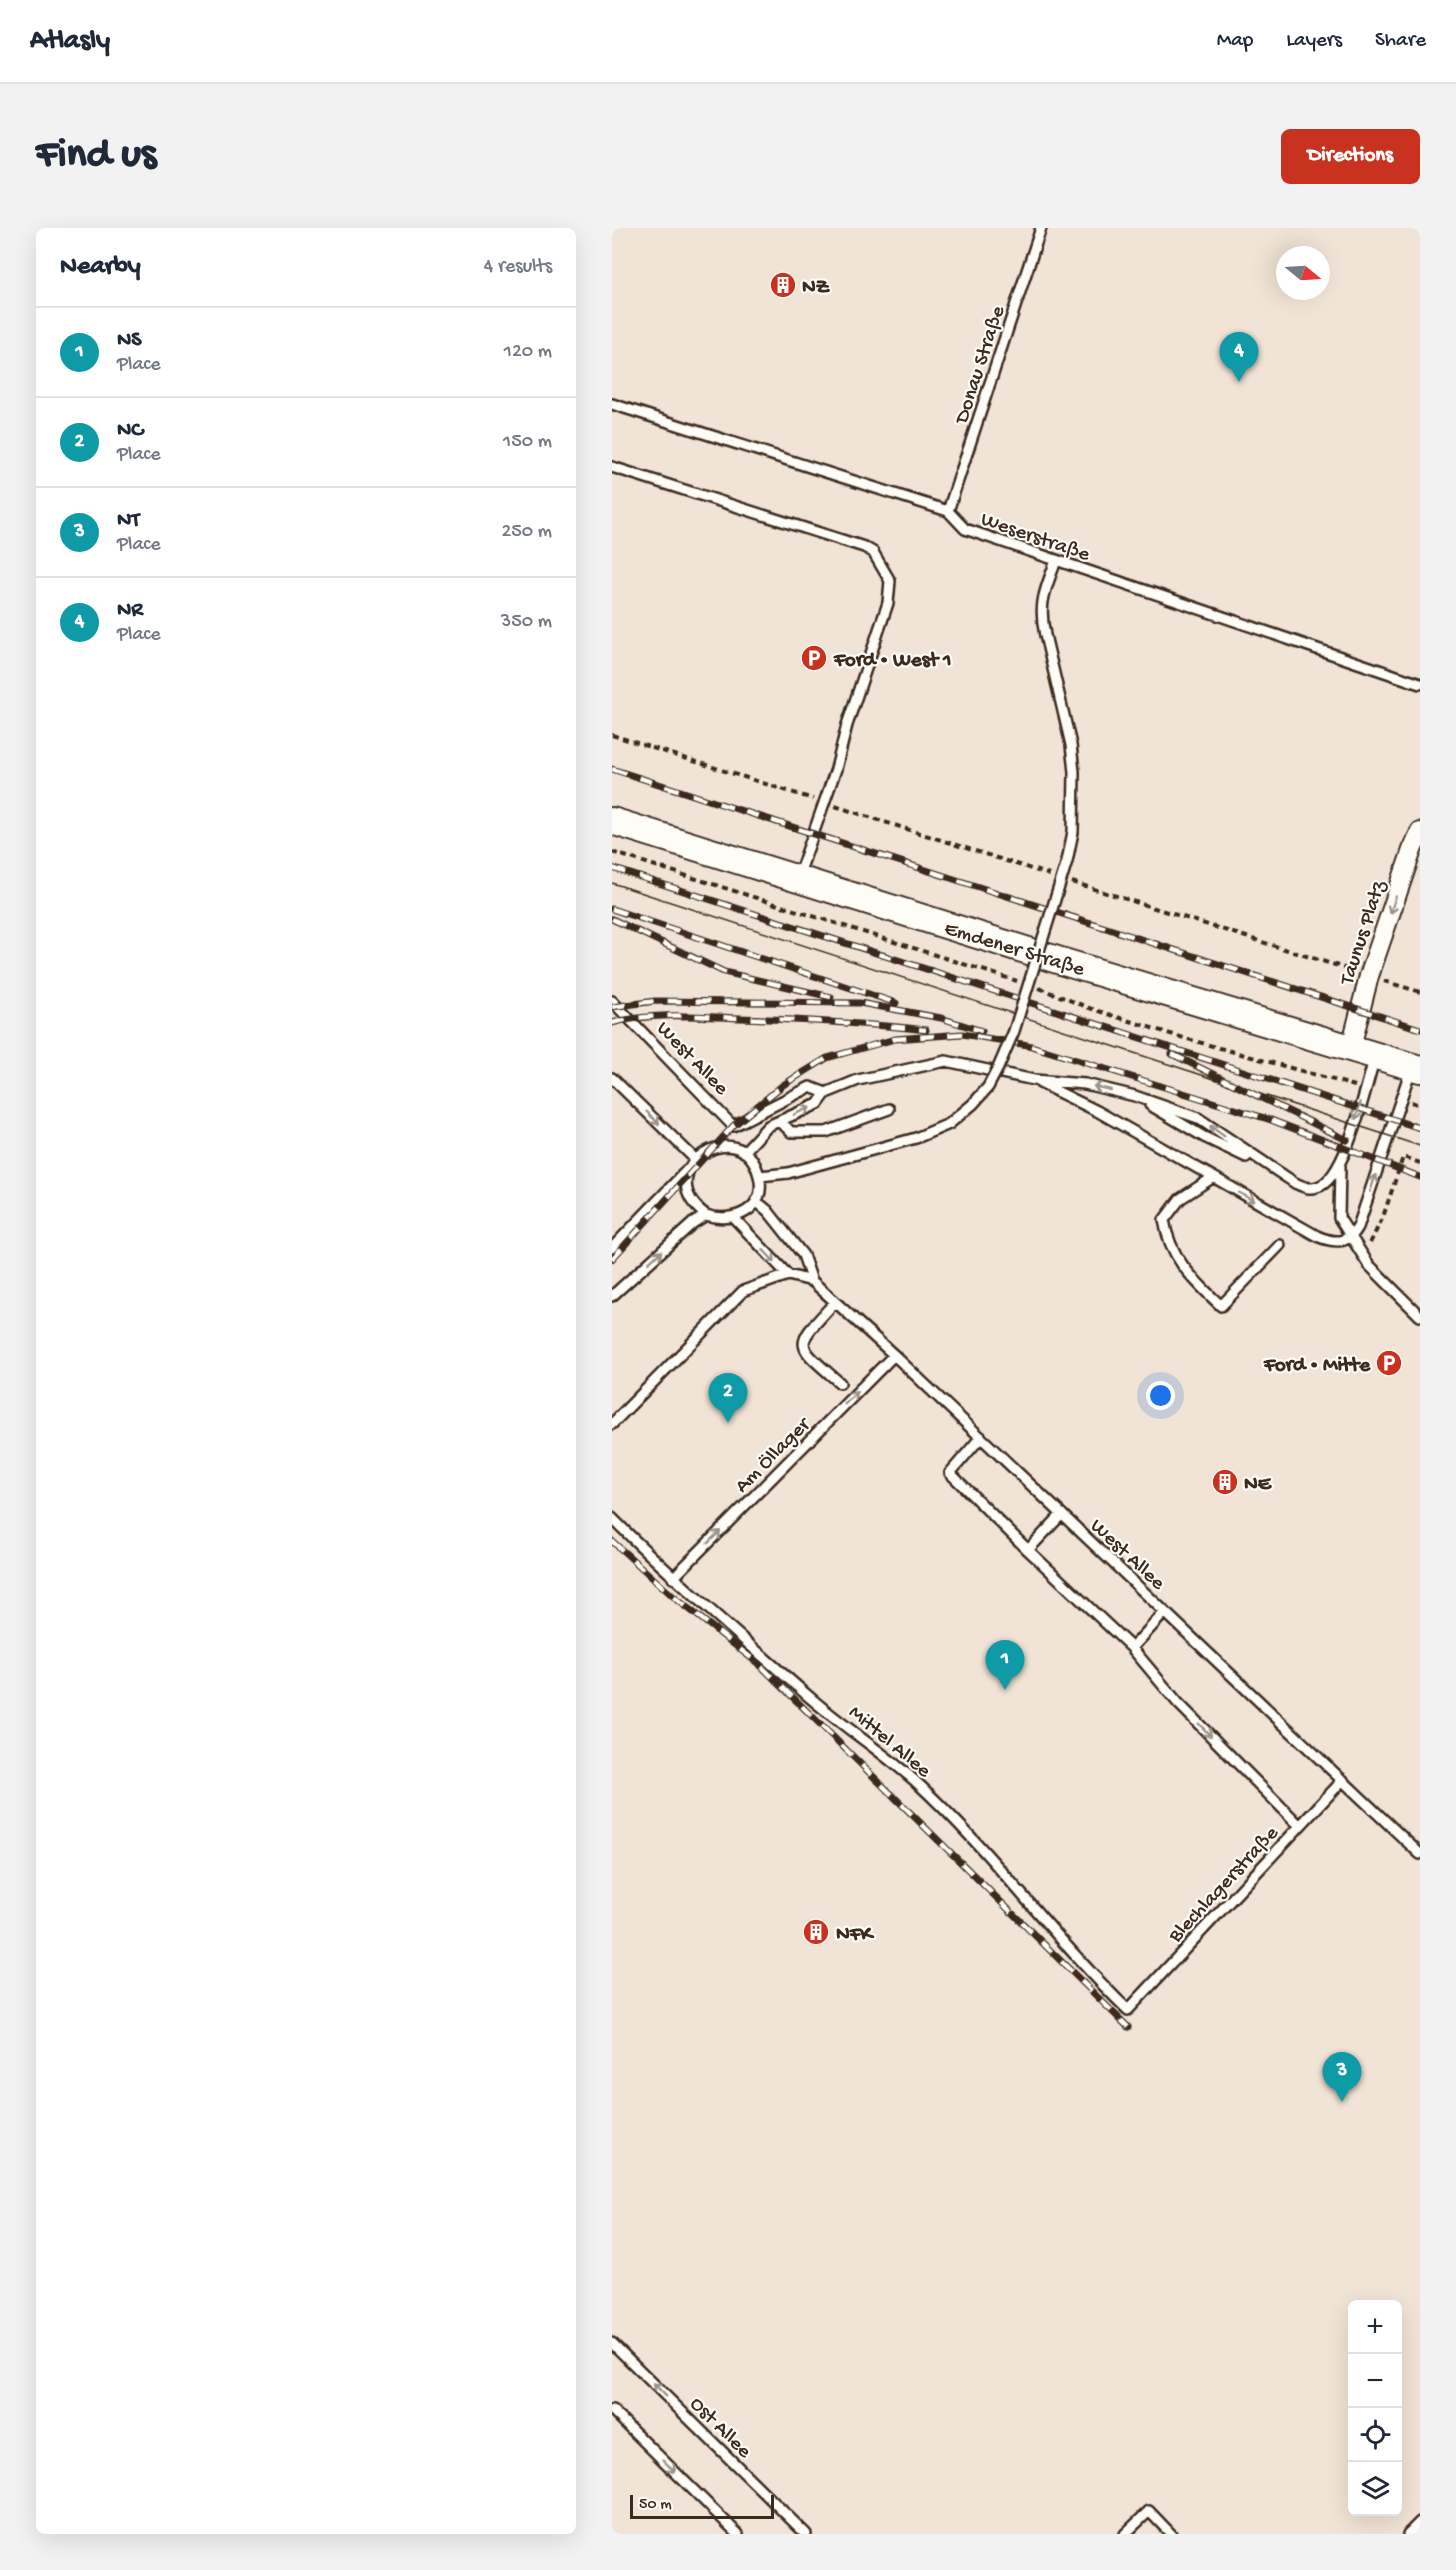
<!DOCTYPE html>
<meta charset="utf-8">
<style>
:root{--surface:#fff;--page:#f2f2f3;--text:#1f2937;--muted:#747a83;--line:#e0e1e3;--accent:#c8321e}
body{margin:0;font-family:"Gochi Hand",sans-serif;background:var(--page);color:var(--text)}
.controls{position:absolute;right:18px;bottom:18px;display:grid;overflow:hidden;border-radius:9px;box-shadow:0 6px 24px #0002}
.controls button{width:54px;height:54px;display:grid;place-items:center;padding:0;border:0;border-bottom:2px solid var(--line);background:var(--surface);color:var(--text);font:30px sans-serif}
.compass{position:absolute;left:664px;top:18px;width:54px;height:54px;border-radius:50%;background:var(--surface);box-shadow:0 6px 24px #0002;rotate:108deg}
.scale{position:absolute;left:18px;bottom:15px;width:144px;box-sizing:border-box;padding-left:6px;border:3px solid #3b2a1e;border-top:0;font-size:16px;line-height:21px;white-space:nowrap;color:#3b2a1e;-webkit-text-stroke:4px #fdfcf7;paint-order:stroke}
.you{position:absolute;left:549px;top:1168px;width:21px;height:21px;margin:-15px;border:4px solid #fff;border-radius:50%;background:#1a73e8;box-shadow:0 0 0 9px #1a73e833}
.badge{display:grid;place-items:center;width:39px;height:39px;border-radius:50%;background:var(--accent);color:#fff;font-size:20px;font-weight:700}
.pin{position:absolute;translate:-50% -50px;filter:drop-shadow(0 2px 3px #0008)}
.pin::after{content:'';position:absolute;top:32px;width:21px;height:18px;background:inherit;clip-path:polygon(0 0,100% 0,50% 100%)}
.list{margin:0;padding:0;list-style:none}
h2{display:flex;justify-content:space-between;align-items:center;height:78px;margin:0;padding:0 24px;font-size:26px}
h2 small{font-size:20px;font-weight:400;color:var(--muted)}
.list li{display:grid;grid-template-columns:39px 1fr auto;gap:18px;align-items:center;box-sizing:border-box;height:90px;padding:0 24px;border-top:2px solid var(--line)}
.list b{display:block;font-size:22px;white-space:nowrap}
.list p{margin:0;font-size:20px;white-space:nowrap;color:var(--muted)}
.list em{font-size:20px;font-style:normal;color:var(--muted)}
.icon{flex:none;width:33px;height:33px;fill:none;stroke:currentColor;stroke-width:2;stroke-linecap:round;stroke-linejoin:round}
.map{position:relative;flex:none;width:808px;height:2306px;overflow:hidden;border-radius:9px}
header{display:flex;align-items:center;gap:36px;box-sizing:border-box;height:84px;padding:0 30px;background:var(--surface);border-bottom:2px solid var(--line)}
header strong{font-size:28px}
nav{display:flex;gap:33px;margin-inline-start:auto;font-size:21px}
.intro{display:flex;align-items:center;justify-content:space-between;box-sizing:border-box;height:144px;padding:0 36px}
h1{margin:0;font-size:42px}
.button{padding:15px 27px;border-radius:9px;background:var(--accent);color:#fff;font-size:21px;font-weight:700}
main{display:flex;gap:36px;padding:0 36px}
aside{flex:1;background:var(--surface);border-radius:9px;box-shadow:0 6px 24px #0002}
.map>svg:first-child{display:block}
</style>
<header>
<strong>Atlasly</strong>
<nav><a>Map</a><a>Layers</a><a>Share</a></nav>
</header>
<div class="intro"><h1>Find us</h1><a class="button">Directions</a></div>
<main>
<aside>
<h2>Nearby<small>4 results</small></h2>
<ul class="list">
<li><span class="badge" style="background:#0f9aa8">1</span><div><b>NS</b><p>Place</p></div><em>120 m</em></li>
<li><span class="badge" style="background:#0f9aa8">2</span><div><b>NC</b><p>Place</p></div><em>150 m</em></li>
<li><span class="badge" style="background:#0f9aa8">3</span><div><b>NT</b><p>Place</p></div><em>250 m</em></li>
<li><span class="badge" style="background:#0f9aa8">4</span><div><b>NR</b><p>Place</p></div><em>350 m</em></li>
</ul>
</aside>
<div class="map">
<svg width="808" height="2306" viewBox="0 0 808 2306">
<rect width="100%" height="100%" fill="#f1e3d5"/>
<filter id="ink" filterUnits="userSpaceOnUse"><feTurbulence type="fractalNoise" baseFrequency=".0167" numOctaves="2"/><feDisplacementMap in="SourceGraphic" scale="12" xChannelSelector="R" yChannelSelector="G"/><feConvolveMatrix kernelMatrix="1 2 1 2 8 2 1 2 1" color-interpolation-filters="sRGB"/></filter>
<g filter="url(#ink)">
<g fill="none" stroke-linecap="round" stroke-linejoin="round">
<g stroke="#3b2a1e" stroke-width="14">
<path id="lane" d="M0 176 336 283 353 301 808 456
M0 239 252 319 261 324 278 353 276 375 235 497 224 541 186 649
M336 283 429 0
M433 407C426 376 433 362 444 333
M0 773 121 898
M0 850 83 931
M428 855 485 883 705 1008C721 1015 736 1017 746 999L799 841
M538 877 592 909 634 929
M168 893 179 904H214L277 881
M121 898 198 859 214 865
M132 924 156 898 206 876 214 865 246 852 334 833 422 852 473 856 523 868 586 890 683 955C690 958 697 962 705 959 734 952 754 857 763 829
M728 938 727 990 757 1037 808 1088
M148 948 176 945
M600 950 568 971 552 992C558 1031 582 1052 609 1078L668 1017
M144 973 156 983 191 1027 200 1053
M122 990 176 1047 200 1053 282 1127 808 1626
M0 1020 75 942
M0 1068 81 995 94 987C120 996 156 982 147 948 131 881 33 942 94 987
M223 1074C181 1120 181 1114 228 1155
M0 1196 131 1063 176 1047
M369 1209 338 1245 416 1322 450 1286
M0 1290C62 1352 129 1409 195 1467 229 1497 268 1522 302 1552 380 1623 440 1709 516 1782L731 1552
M416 1322 520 1420 553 1384
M61 1350 282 1127
M520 1420 566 1475 688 1598
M0 2115 194 2306
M0 2182 126 2306
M513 2306 537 2283 559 2306
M796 2306 808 2294"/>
</g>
<g stroke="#3b2a1e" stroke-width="22">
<path id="street" d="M739 819 757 748 800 622 808 604"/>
</g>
<g stroke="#3b2a1e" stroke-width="30">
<path id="secondary" d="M0 593 455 735 808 841"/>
</g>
<path stroke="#3b2a1e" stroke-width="4" stroke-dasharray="6 4.5" stroke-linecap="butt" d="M0 507 201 571
M223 578 438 647
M0 624 405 753
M460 654 742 743
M772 753 808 764
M427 760 480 781 565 808 743 858
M799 874 808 877
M758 1015 771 989 791 929 808 935"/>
<use href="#lane" stroke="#fdfcf7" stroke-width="9"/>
<use href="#street" stroke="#fdfcf7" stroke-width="18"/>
<use href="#secondary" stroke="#fdfcf7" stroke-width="26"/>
<path stroke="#3b2a1e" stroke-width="1.5" d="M0 655 808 918"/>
<g stroke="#3b2a1e" stroke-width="7">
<path id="rail" d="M0 541 808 801
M0 640 808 900
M0 681 284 775
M0 691 112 744 219 769
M0 779 43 773 248 775 329 790 370 803
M0 795C41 784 85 788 127 790 190 792 252 795 314 802
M560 826 735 912
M0 1031 121 898 171 857 215 830 283 811 350 806 416 817 659 892 808 949
M0 1313 62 1369 148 1437 516 1799"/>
</g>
<use href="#rail" stroke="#fdfcf7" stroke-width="4.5" stroke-dasharray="14" stroke-linecap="butt"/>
<g stroke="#3b2a1e" stroke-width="14" stroke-linecap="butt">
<path id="lane-bridge" d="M176 945 304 910 337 896 361 876 376 859 386 840 402 803 455 633 461 604 462 544 459 517 433 407"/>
</g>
<use href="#lane-bridge" stroke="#fdfcf7" stroke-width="9"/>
</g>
<defs><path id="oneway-shaft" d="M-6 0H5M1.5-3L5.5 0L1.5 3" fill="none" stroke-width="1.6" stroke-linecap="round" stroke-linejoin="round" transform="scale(1.5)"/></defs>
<g stroke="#9c938a">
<use href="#oneway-shaft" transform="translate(781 677) rotate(108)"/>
<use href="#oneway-shaft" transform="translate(490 860) rotate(-167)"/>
<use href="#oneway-shaft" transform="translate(190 883) rotate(-24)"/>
<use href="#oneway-shaft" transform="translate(746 883) rotate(108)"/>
<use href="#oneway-shaft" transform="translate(41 890) rotate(45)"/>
<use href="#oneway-shaft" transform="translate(605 903) rotate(-145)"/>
<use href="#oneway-shaft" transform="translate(761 955) rotate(-72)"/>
<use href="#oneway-shaft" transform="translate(635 969) rotate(29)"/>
<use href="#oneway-shaft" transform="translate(157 1028) rotate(47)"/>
<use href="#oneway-shaft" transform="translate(43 1029) rotate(-42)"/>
<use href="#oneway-shaft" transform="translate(239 1170) rotate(-45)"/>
<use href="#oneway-shaft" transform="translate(102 1309) rotate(-45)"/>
<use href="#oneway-shaft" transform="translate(593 1502) rotate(45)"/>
<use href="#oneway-shaft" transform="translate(48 2162) rotate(-135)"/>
<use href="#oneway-shaft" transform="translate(57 2238) rotate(45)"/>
</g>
</g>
<defs>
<g id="building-disc" transform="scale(1.35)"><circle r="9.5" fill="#c8321e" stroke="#fdfcf7"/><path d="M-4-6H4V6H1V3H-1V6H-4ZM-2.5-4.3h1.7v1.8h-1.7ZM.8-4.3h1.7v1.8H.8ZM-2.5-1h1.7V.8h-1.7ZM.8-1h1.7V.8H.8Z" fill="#fff"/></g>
<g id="parking-disc" transform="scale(1.35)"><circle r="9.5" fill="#c8321e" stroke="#fdfcf7"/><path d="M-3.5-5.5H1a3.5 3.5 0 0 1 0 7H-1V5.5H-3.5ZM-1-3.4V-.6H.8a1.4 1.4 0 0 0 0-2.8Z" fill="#fff"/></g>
</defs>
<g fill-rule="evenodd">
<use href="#building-disc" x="171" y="57"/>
<use href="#parking-disc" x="202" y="430"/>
<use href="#parking-disc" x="777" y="1135"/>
<use href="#building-disc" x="613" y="1254"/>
<use href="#building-disc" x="204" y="1704"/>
</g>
<g text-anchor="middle" stroke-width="4.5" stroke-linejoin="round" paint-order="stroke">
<g font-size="21" font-weight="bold" fill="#3b2a1e" stroke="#fdfcf7" text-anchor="start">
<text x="190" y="64">NZ</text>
<text x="222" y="437">Ford • West 1</text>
<text x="758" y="1142" text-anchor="end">Ford • Mitte</text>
<text x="632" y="1261">NE</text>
<text x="224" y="1711">NFK</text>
</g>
<g font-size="21" fill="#3b2a1e" stroke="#fdfcf7">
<text transform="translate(366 136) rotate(-72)" y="7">Donau Straße</text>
<text transform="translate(424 307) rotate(19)" y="7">Weserstraße</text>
<text transform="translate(749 704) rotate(-72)" y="7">Taunus Platz</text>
<text transform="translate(403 719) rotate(17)" y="7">Emdener Straße</text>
<text transform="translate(82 829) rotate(46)" y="7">West Allee</text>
<text transform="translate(159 1226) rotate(-45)" y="7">Am Öllager</text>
<text transform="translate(517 1325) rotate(43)" y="7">West Allee</text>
<text transform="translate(279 1512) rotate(40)" y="7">Mittel Allee</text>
<text transform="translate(610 1655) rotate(-47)" y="7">Blechlagerstraße</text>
<text transform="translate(110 2198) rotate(45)" y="7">Ost Allee</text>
</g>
</g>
</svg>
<div class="controls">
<button>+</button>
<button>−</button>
<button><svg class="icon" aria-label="locate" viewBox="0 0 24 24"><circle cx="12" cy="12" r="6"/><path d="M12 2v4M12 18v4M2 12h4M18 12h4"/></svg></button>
<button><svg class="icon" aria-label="layers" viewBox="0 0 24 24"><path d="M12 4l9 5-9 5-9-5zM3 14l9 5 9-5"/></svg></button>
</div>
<svg class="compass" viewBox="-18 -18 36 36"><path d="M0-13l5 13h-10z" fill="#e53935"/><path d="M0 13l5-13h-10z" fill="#747a83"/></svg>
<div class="scale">50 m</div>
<div class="you"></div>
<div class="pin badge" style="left:393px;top:1462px;background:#0f9aa8">1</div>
<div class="pin badge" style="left:116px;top:1195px;background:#0f9aa8">2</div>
<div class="pin badge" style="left:730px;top:1874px;background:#0f9aa8">3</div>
<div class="pin badge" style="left:627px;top:154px;background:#0f9aa8">4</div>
</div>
</main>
